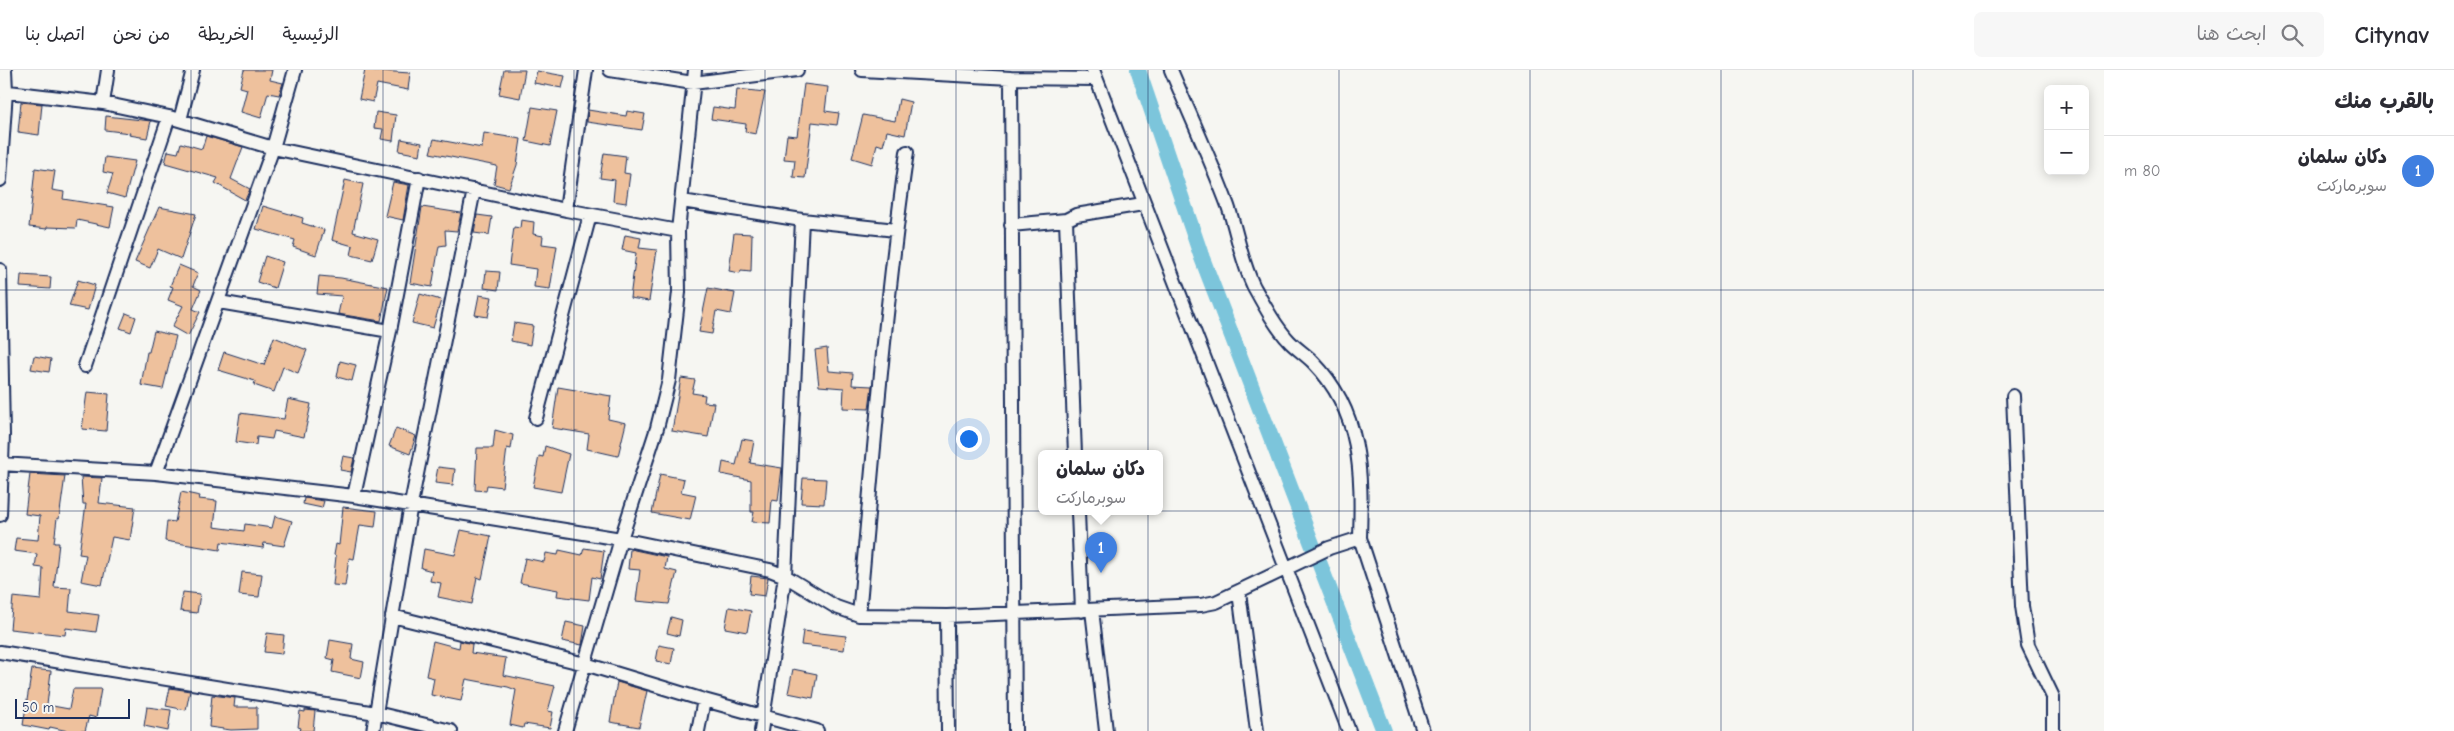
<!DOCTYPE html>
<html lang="ar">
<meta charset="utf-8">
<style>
:root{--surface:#fff;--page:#f7f7f7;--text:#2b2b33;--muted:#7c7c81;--line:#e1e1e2;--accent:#d1495b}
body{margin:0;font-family:"Comic Neue","Playpen Sans Arabic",sans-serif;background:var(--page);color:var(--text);direction:rtl}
.controls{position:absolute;right:15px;top:15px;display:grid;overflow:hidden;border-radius:8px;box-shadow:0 2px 12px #0003}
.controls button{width:45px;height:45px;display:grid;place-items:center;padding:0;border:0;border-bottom:1px solid var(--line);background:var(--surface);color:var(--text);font:25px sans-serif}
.scale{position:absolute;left:15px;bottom:12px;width:115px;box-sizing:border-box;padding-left:5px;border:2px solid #1b2f5e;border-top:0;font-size:14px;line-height:18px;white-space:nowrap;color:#1b2f5e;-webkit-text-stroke:4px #f6f6f2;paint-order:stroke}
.you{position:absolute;left:968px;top:368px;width:18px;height:18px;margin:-12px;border:4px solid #fff;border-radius:50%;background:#1a73e8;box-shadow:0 0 0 8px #1a73e833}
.badge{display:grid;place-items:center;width:32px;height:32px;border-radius:50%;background:var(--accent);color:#fff;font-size:16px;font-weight:700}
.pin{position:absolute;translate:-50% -41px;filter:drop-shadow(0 1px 2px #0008)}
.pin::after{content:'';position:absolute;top:26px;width:18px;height:15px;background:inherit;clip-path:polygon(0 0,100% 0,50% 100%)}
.popup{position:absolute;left:1038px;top:380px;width:125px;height:65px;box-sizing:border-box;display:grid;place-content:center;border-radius:8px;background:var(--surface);filter:drop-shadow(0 1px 4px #0005);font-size:16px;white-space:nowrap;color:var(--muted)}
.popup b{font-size:19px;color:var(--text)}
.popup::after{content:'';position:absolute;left:50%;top:100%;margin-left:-10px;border:10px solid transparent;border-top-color:var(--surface)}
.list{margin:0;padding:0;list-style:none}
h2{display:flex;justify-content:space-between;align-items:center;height:65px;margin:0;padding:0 20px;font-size:21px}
h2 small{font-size:16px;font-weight:400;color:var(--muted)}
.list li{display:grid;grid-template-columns:32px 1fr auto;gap:15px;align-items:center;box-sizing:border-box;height:70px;padding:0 20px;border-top:1px solid var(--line)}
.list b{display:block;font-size:19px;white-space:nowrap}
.list p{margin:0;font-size:16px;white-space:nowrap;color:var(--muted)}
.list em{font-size:16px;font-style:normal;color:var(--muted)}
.icon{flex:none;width:28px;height:28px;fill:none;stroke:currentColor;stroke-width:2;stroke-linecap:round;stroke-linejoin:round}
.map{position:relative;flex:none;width:2104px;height:661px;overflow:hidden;direction:ltr}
header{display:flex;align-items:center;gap:30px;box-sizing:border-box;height:70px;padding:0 25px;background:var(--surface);border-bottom:1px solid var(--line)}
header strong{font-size:24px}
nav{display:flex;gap:28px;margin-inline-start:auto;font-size:18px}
.search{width:350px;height:45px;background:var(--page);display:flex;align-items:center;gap:12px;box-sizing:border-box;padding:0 18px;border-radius:8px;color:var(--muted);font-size:19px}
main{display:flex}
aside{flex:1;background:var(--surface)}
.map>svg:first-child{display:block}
</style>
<header>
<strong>Citynav</strong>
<div class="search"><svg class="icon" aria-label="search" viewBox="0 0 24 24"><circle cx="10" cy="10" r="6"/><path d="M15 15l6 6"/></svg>ابحث هنا</div>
<nav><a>الرئيسية</a><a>الخريطة</a><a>من نحن</a><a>اتصل بنا</a></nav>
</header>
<main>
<aside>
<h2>بالقرب منك<small></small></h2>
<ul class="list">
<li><span class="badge" style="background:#3f7fe0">1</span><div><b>دكان سلمان</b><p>سوبرماركت</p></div><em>80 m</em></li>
</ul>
</aside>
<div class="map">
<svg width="2104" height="661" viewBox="0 0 2104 661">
<rect width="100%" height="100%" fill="#f6f6f2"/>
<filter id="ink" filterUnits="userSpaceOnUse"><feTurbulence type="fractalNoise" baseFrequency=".02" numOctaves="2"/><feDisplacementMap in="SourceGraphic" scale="10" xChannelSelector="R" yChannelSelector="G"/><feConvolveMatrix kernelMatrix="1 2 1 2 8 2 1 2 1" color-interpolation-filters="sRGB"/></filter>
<g filter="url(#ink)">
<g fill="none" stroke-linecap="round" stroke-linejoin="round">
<path stroke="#7bc5db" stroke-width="16" d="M1138 0 1202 188 1384 661"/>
</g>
<path fill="#eec19d" stroke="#1b2f5e" d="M244 0H272L270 10 283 13 279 25 268 23 261 48 241 42 247 19 240 17Z
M365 0 410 3 408 20 377 14 373 32 359 29Z
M504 0H525L520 28 499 24Z
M537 1 565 6 562 18 534 13Z
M804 14 828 17 825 41 839 43 837 55 812 52 805 108 793 107 795 90 784 89 787 65 797 66Z
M737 19 765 22 756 64 745 62 746 54 711 49 713 37 735 40Z
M899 29 911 32 905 65 887 61 883 76 877 74 872 94 852 88 863 45 895 51Z
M21 32 42 34 39 65 18 62Z
M532 37 557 41 550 76 526 71Z
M588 40 626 46 627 41 645 44 642 60 587 52Z
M376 42 396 45 393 71 381 69 383 59 374 58Z
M106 46 151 51 147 68 129 65 130 63 105 60Z
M484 63 521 69 517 95 509 118 494 114 497 96 430 83 434 69 482 78Z
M206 66 243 77 231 109 250 119 245 130 215 113 218 108 165 93 168 81 178 83 181 73 202 79Z
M401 69 422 73 420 85 399 81Z
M604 83 626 86 624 103 630 104 626 133 613 131 615 110 600 108Z
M105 87 135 91 125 128 107 123 113 104 103 102Z
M35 98 55 101 52 120 64 122 63 129 114 137 110 157 77 150 76 158 47 157V159L29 157Z
M345 110 363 114 353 162 378 169 372 190 351 185 353 176 332 170Z
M393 112 409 115 403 150 385 146Z
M263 136 303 148 302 153 324 160 316 185 293 177 295 170 256 159Z
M159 137 196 144 181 189 158 179 150 198 135 192Z
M422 137 461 143 457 161 445 160 446 175 439 176 432 217 410 213Z
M477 145 492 147 489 165 474 163Z
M521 150 534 152 533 164 543 166 542 174 557 176 550 219 534 217 536 199 509 195 514 157 520 158Z
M734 163 752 164 751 201 741 200 740 203 729 201Z
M625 165 641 168 639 178 657 180 649 231 630 228 636 183 622 180Z
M265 186 283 192 275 218 257 212Z
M179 195 198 203 193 216 201 220 193 239 200 242 188 266 172 257 183 236 168 230 173 217 170 216Z
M486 201 500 202 498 220 484 218Z
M21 205 51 207 50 219 20 217Z
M319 206 341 208 388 217 381 251 338 244 342 226 317 224Z
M78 210 95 215 88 240 69 236Z
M708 218 735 223 731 244 716 241 712 264 699 262Z
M420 224 441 230 433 258 412 253Z
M479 225 492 227 488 247 475 245Z
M126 243 136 247 131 262 120 258Z
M514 253 533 256 530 275 511 271Z
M154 261 176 266 163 319 141 315 147 282H149Z
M274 267 307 280 298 303 283 297 274 322 254 315 255 311 218 300 224 282 264 295Z
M827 278 829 301 853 303 852 315 872 316 869 339 843 338 844 318 819 316 815 280Z
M34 286 51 289 49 302 31 299Z
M340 291 356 295 352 311 337 307Z
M681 308 695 310 692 323 705 325 704 332 714 333 708 367 672 361Z
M558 317 611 326 608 349 626 353 618 386 587 379 589 364 552 358Z
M87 322 109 324 106 361 82 359Z
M288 329 311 334 304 367 274 361 272 369 257 367 256 375 236 372 240 343 284 349Z
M396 358 416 366 410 384 389 376Z
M495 360 513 365 511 379 507 378 502 417 487 415 486 421 475 420 477 378H493Z
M742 369 754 371 750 393 782 398 778 431 772 430 770 453 752 452 754 442H751V410L721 404 723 392 736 395Z
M545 376 569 384 561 422 533 417 539 386 543 387Z
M343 386 354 388 351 402 340 400Z
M438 397 455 399 453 415 435 413Z
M30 404 65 406 59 449 57 448 54 473H59L54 517 71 518 69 541 99 545 96 562 66 558 65 565 10 559 13 527 41 530 43 498 35 497 37 484 14 481 16 468 38 470 40 446 25 444Z
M660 404 684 409 681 422 696 425 690 450 652 443Z
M81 407 102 408 99 433 135 437 130 470 112 467 102 515 81 511 86 485 79 484 86 434H83Z
M803 408 826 409 824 434 801 433Z
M181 422 200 426 199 429 217 431 214 457 244 461 245 454 272 458 275 446 292 451 284 476 264 473 263 478 221 472 220 480 165 471 167 451 175 452Z
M304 428 324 431 322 438 303 434Z
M343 437 377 441 375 457 360 455 354 489 349 488 345 516 333 515 336 486 334 485 336 474 339 475Z
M461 460 491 466 482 509 477 507 472 534 438 527 441 513 430 511 432 501 421 498 424 479 455 485Z
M584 478 604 481 600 509 592 507 589 530 557 526 558 520 520 513 525 488 544 492 546 483 558 485 559 480 582 485Z
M630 479 667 487 665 499 677 502 669 534 636 531 640 500 628 499Z
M242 502 262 504 259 527 239 525Z
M751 506 768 508 765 526 749 524Z
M183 522 200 524 197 543 180 541Z
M729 537 751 541 747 562 725 558Z
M671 547 682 550 679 566 667 563Z
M566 552 585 556 582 575 562 571Z
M803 561 846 566 844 580 801 575Z
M267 563 284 565 282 584 264 582Z
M330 570 353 574 351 589 364 592 361 608 332 602 334 590 327 588Z
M433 571 459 578 460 571 472 574 471 583 506 588 503 605 555 616 548 641 553 642 550 658 524 654 523 658 510 655 516 620 508 617 466 609 461 631 431 625 434 608 426 606Z
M659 575 674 578 671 594 656 591Z
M32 599 51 601 47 635 69 639 73 619H101L96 648 89 646 85 661H68L50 657 49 660 23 655Z
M793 599 817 604 813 628 788 623Z
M617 612 647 621 639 657 610 652Z
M170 618 190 621 186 640 166 636Z
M212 625 235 628 234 637H257V659L231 660 209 657Z
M147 637 171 640 168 661 144 656Z
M305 640 315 641 313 661H300L301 658 298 657 300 641 305 642Z"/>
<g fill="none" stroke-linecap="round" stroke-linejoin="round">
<g stroke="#1b2f5e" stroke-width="16">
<path id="minor" d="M610 0 693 13 797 0
M862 0 1011 8 1095 9
M1093 0 1349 661
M1171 0C1190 45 1211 90 1228 136 1237 162 1241 190 1253 215 1264 235 1275 256 1290 272 1297 279 1306 285 1313 292 1362 342 1362 403 1360 468
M1011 8 1015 661
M0 21 103 33 169 47 273 78 566 140 678 161
M103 33 108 0
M180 50 193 0
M0 110 6 21 5 0
M682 131 802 150 896 160
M566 140 586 0
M1066 150 1075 384
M1011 155 1066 150 1076 145 1143 134
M0 200 3 365 0 445
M219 232 390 261
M85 296 169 47
M2013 326 2022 536 2028 575 2053 627V661
M536 348 590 145
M0 394 156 403 354 426 621 469 770 500 785 506 836 537 859 545 947 546 1201 535 1216 532 1329 478 1360 468 1423 661
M156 403 273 78 295 0
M354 426 390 261 419 108
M1078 442 1082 541
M1239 522 1257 661
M1092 540 1106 661
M859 545C873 390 885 236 907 82
M392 546 585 594 704 630 817 661
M947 546 948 661
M0 582 376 643 451 661
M373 661 411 434 474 120
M565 661 621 469 657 358 669 310 679 222 678 161 695 0
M698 661 704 630
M761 661 785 506 802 150"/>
</g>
<use href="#minor" stroke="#f6f6f2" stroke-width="12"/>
</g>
</g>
<path fill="none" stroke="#1b2f5e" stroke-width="1" stroke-opacity="0.55" d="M191 0V661M383 0V661M574 0V661M765 0V661M956 0V661M1148 0V661M1339 0V661M1530 0V661M1721 0V661M1913 0V661M0 220H2104M0 441H2104"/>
</svg>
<div class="controls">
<button>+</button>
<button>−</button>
</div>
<div class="scale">50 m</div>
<div class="you"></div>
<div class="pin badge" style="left:1101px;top:503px;background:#3f7fe0">1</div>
<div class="popup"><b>دكان سلمان</b>سوبرماركت</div>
</div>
</main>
